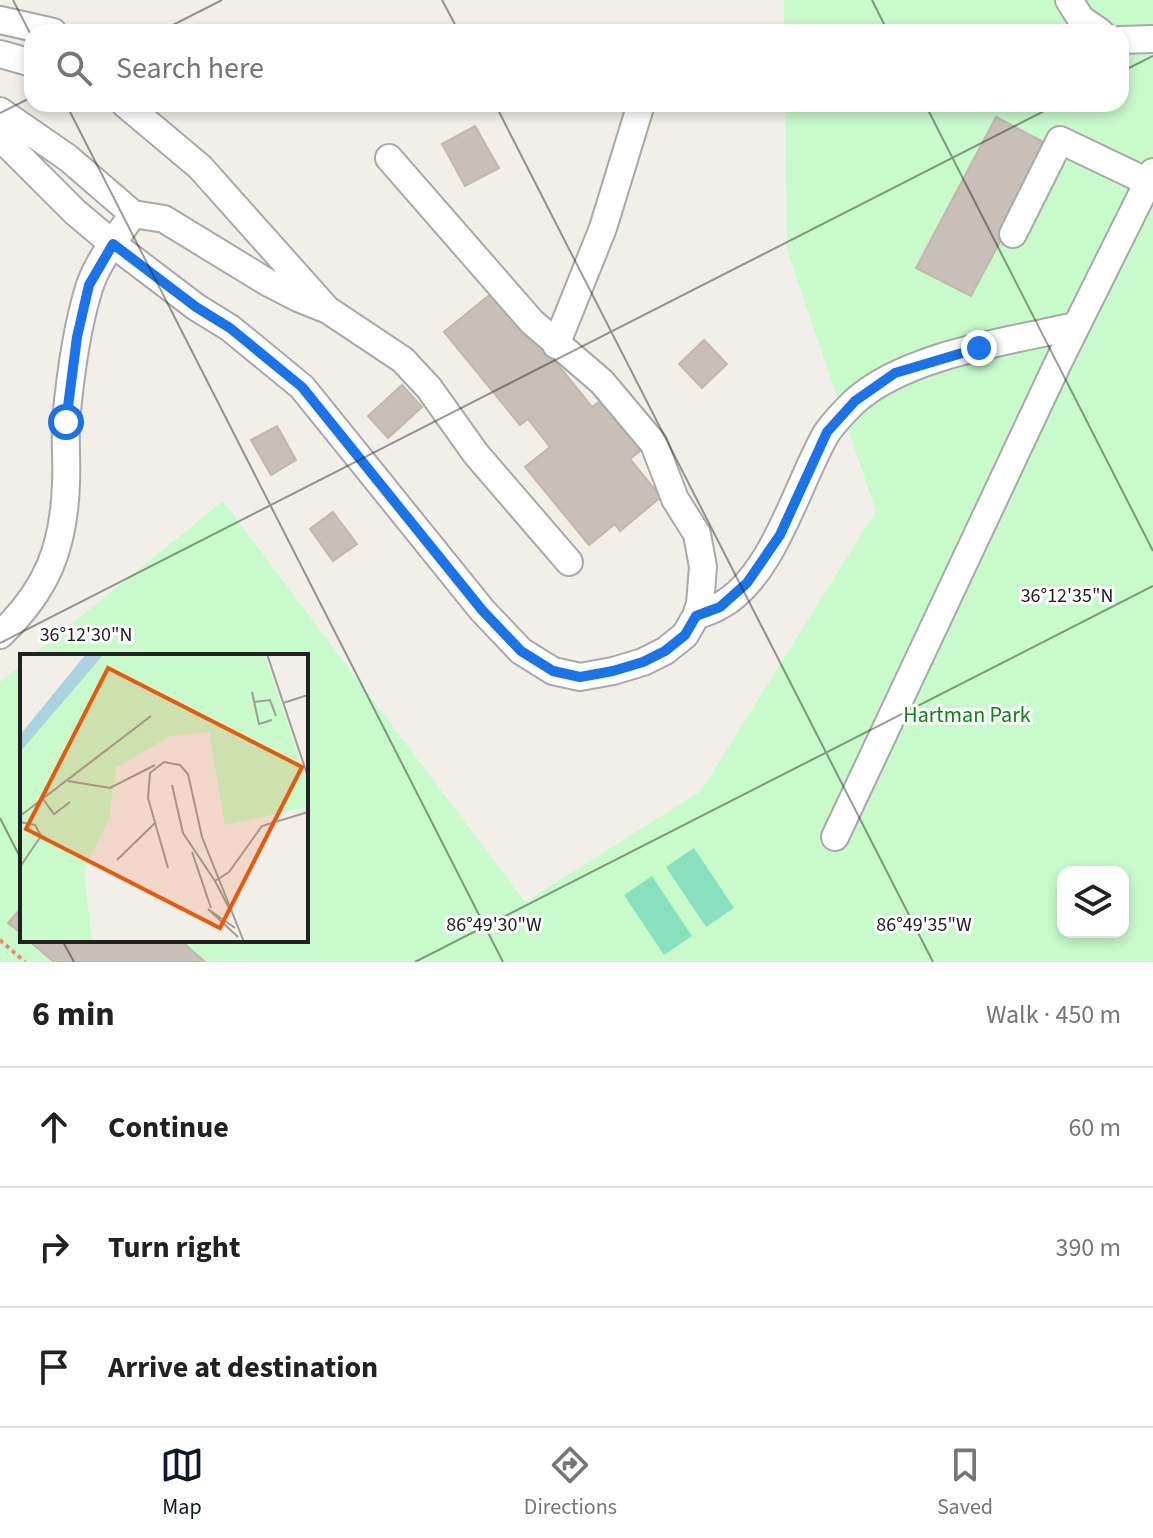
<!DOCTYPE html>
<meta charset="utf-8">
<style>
:root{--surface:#fff;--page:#f2f2f2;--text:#222;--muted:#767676;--line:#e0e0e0;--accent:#111827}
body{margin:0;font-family:"Source Sans 3",sans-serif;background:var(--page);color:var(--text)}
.controls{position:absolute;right:24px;bottom:24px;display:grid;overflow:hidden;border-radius:16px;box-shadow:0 4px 12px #0003}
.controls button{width:72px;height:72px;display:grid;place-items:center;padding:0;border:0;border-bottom:2px solid var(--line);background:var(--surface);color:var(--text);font:40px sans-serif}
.stop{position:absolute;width:24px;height:24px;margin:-18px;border:6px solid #1a73e8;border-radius:50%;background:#fff}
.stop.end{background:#1a73e8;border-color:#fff;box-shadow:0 2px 8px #0008}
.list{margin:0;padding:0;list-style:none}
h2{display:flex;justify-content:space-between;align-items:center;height:104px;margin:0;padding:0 32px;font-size:34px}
h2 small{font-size:26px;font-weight:400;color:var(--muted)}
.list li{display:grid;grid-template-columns:52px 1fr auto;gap:24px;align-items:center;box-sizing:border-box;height:120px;padding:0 32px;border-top:2px solid var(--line)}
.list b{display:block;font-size:30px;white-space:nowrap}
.list em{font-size:26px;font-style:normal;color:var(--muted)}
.icon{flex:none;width:44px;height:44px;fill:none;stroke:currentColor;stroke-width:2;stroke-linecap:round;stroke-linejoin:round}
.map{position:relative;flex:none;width:1153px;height:962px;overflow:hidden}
.search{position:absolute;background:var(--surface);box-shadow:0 4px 12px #0003;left:24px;right:24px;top:24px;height:88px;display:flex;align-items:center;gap:20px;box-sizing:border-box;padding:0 28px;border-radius:24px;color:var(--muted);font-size:30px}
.sheet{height:464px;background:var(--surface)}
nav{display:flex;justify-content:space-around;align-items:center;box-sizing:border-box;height:112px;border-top:2px solid var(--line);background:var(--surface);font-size:22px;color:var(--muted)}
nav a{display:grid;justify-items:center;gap:4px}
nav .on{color:var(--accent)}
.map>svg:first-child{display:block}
</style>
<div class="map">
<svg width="1153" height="962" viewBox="0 0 1153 962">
<rect width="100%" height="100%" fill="#f2efe9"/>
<path fill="#c8facc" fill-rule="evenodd" d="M784 0H1153V962H0V682L22 664V940H306V656H32L223 501 525 902 701 791 876 511 787 250 785 104H1121V32H784ZM1063 872H1123V932H1063Z"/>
<path fill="#88e0be" d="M694 848 734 908 706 927 666 867Z
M652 876 692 936 664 955 624 895Z"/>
<path fill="#c7bfb8" stroke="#c4b6ab" stroke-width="2" d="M996 117 1051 146 971 296 916 268Z
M475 126 499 168 465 186 442 144Z
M497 289 592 407 604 398 645 447 630 459 661 497 620 531 615 524 589 545 525 467 550 447 528 419 520 425 444 332Z
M704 340 727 364 702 388 679 364Z
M402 385 422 407 388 438 368 416Z
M277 426 296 460 271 475 251 440Z
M333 512 357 544 333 561 310 529Z
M22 907V934L8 923Z
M28 940H180L205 962H54Z"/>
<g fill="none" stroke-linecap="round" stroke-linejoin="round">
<g stroke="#a9a9a9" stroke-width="30">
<path id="minor" d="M1069 0 1081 19 1100 32
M0 20 53 32
M1121 40 1153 39
M0 54 32 63
M125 104 200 167 324 306
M0 111 68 158 133 214
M0 137 75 212 113 244 196 307 230 328 302 387 482 610 521 651 553 671 580 677 613 671 643 662 665 651 685 635 696 616 700 604 703 567 697 534 675 499 654 444 602 382 532 322 389 158
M1013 234 1060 140 1148 182
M556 345 603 228 641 104
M696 616C703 613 711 611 718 607 773 579 797 484 826 434 833 423 845 411 854 402 905 355 1009 341 1076 326
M0 635C47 590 64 548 66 483 67 462 65 441 66 421 70 377 76 330 89 288 97 262 118 236 133 214L164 219 267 282 298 298 328 310 403 360 429 388 476 454 569 562
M835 837 1058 363 1153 172"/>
</g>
<path stroke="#fa8072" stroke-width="4" stroke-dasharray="4 4" stroke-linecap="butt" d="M0 940 25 962"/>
<use href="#minor" stroke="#fff" stroke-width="26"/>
</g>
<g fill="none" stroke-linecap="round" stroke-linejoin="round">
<path stroke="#1a73e8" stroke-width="10" d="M66 422 77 337 89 285 113 244 196 307 230 328 302 387 482 610 521 651 553 671 580 677 613 671 643 662 665 651 685 635 696 616 720 607 747 583 780 535 827 432 855 401 895 373 979 348"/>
</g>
<path fill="none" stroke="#222" stroke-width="2" stroke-opacity="0.45" d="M13 0 32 37M442 0 459 32M872 0 888 32M159 32 222 0M1121 72 1153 56M66 104 503 962M495 104 933 962M925 104 1153 551M0 113 32 97M0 643 1058 104M0 818 22 861M62 940 74 962M415 962 1153 586"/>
<g text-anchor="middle" stroke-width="6" stroke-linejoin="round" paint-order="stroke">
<g font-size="22" fill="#0c8416" stroke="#fff">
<text x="967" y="722">Hartman Park</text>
</g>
</g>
<g transform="translate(20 654)">
<rect width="288" height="288" fill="#f2efe9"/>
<path d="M77 0H244L288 130V153L205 171 189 78 150 82 96 114 89 165 64 215 72 288H0V87Z" fill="#c8facc"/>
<path d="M66 0H84L0 98V81Z" fill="#aad3df"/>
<path fill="none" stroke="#9f9d99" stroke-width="2" d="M247 0 288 123M232 38 239 70 252 66M234 48 250 46 256 62M263 49 288 41M48 127 90 134 135 111M152 131 163 179 195 227 209 218 242 172 288 158M23 145 34 160 50 148M0 162 131 62M0 168 15 171 21 182 0 213M172 198 191 254M97 206 136 168M148 214 128 144 130 119 144 108 160 111 168 120 182 183 224 288M195 227 211 258M215 274 188 255 218 283"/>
<path fill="#e8590c" fill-opacity="0.15" stroke="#e8590c" stroke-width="4" d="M88 14 282 113 200 274 6 175Z"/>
<rect width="288" height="288" fill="none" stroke="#222" stroke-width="4"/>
</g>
<g font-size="20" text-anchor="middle" fill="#222" stroke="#fff" stroke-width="6" stroke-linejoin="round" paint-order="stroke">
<text x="1067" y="602">36°12'35"N</text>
<text x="86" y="641">36°12'30"N</text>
<text x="494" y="931">86°49'30"W</text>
<text x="924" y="931">86°49'35"W</text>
</g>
</svg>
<div class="controls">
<button><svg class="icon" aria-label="layers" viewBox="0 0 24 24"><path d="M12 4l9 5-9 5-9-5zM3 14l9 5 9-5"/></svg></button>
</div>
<div class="stop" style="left:66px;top:422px"></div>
<div class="stop end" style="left:979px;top:348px"></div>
<div class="search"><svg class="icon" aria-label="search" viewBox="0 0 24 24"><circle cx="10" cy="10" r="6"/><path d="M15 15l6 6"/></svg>Search here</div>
</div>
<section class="sheet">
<h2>6 min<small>Walk · 450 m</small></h2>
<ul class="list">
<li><svg class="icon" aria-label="ahead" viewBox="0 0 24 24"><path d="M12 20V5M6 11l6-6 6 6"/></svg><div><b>Continue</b></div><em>60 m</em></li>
<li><svg class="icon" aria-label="right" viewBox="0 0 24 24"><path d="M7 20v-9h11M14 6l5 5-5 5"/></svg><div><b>Turn right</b></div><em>390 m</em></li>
<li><svg class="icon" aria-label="arrive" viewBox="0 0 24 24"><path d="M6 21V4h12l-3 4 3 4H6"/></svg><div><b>Arrive at destination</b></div></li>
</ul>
</section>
<nav>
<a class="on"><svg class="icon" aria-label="map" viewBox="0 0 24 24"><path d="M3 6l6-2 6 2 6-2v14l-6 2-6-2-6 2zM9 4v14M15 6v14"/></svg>Map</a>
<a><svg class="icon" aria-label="directions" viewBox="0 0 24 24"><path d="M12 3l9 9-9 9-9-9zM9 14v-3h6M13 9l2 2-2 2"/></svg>Directions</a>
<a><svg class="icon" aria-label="saved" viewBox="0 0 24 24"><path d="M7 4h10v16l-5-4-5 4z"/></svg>Saved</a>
</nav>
